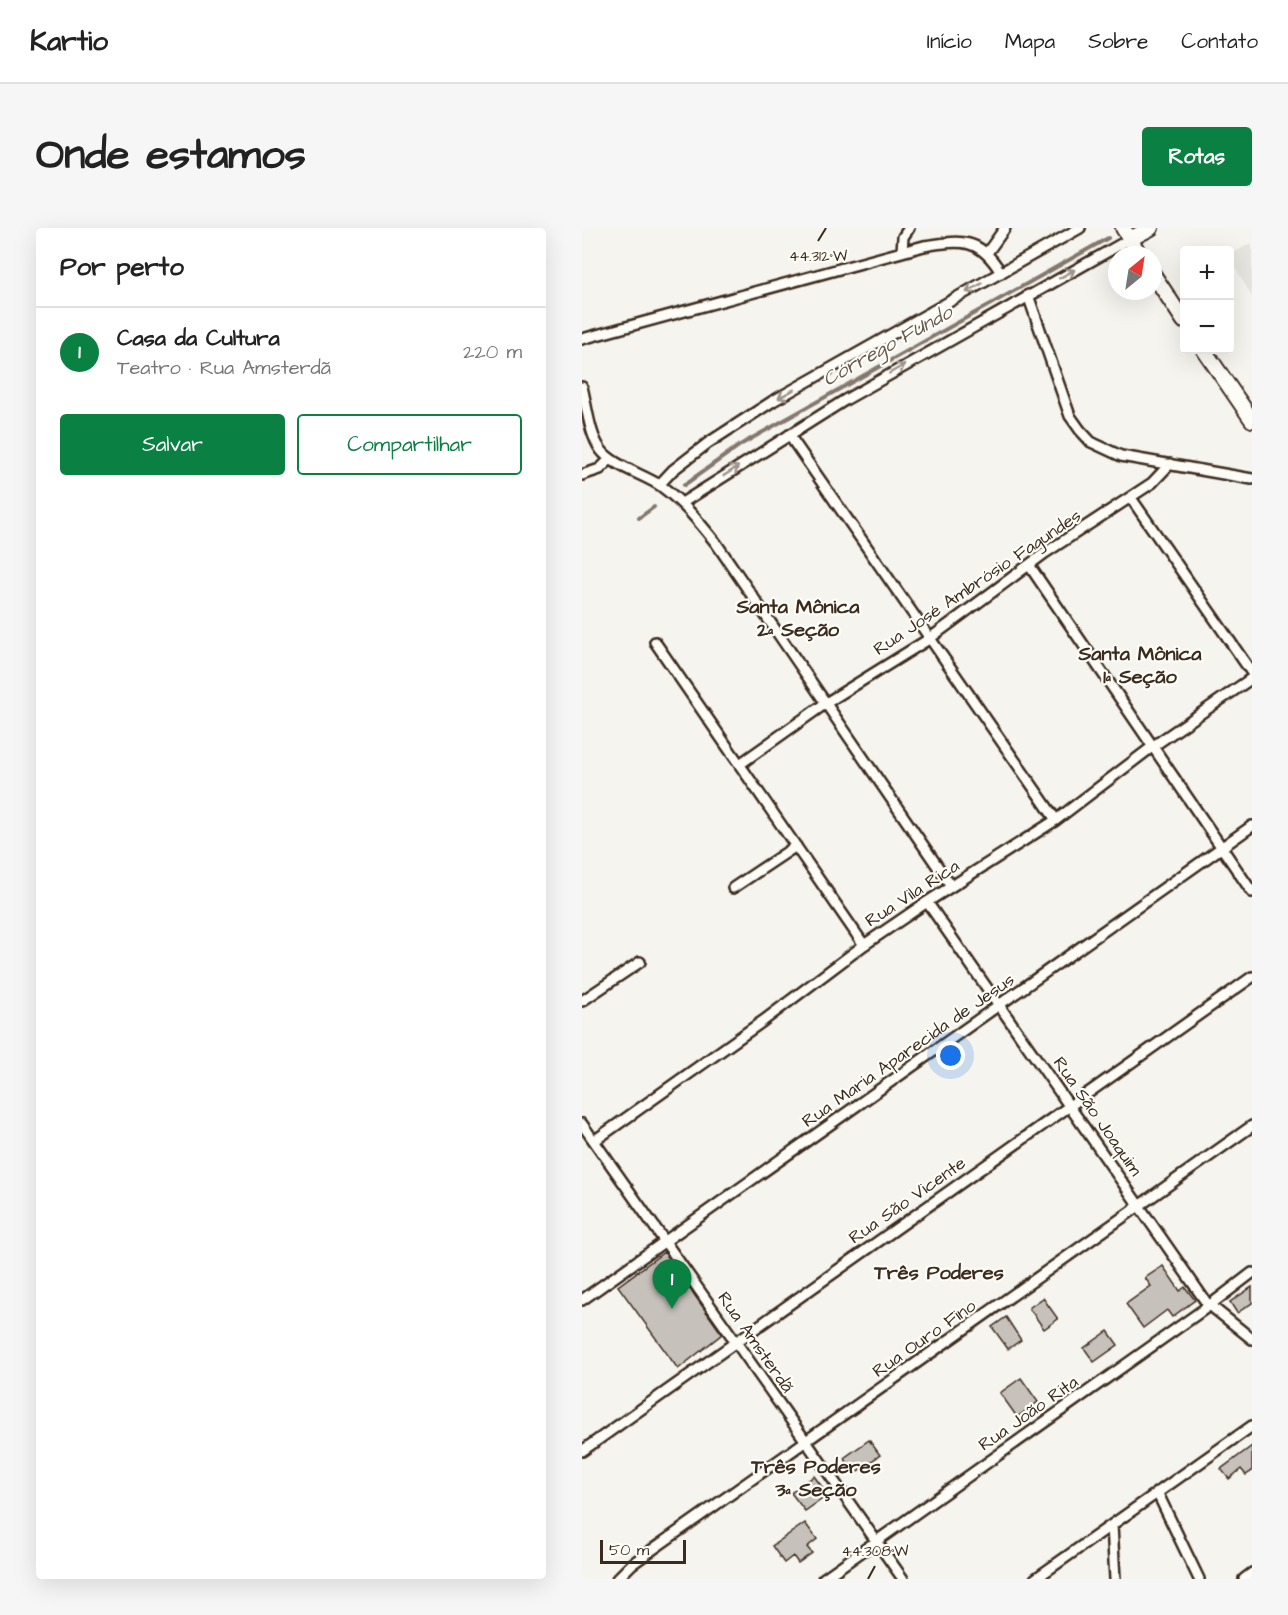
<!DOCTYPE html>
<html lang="pt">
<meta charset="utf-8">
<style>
:root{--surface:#fff;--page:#f6f6f6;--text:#222;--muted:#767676;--line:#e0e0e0;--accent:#0b8043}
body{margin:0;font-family:"Architects Daughter",sans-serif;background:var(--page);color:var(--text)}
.controls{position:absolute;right:18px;top:18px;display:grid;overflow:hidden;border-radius:6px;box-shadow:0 6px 24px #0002}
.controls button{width:54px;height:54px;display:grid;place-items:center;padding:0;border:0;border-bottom:2px solid var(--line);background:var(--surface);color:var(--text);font:30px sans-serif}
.compass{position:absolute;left:526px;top:18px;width:54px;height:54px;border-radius:50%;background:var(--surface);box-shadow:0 6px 24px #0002;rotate:30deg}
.scale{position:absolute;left:18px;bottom:15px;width:86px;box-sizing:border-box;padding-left:6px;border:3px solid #3b2a1e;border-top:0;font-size:16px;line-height:21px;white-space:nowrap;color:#3b2a1e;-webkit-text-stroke:4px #fdfcf7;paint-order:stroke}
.you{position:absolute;left:369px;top:828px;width:21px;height:21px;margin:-15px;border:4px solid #fff;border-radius:50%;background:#1a73e8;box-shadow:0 0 0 9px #1a73e833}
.badge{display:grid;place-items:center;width:39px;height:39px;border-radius:50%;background:var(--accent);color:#fff;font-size:20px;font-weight:700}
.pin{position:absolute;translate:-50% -50px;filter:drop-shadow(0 2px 3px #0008)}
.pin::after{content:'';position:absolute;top:32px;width:21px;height:18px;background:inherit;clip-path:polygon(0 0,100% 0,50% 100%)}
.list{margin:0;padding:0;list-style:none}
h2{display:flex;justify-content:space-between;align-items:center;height:78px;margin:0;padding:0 24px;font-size:26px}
h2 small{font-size:20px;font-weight:400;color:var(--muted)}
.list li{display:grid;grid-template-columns:39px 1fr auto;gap:18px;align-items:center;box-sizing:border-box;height:90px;padding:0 24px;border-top:2px solid var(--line)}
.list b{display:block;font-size:22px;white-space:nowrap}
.list p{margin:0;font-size:20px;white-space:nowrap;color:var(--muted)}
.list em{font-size:20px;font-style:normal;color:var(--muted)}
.actions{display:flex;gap:12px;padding:18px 24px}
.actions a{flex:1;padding:14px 0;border:2px solid var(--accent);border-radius:6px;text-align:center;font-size:21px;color:var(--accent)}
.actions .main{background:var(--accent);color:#fff}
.map{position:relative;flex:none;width:670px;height:1351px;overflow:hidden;border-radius:6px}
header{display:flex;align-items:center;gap:36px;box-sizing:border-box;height:84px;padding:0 30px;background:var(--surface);border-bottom:2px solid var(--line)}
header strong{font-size:28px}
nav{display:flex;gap:33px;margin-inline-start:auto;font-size:21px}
.intro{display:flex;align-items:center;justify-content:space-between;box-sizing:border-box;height:144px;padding:0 36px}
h1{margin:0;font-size:42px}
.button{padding:15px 27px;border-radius:6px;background:var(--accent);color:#fff;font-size:21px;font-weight:700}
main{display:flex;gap:36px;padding:0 36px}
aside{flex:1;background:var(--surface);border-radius:6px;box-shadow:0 6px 24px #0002}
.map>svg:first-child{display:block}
</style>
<header>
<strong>Kartio</strong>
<nav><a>Início</a><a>Mapa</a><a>Sobre</a><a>Contato</a></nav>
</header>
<div class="intro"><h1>Onde estamos</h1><a class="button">Rotas</a></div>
<main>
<aside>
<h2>Por perto<small></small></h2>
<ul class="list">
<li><span class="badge">1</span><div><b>Casa da Cultura</b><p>Teatro · Rua Amsterdã</p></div><em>220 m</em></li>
</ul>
<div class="actions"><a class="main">Salvar</a><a>Compartilhar</a></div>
</aside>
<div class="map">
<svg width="670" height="1351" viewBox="0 0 670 1351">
<rect width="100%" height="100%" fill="#f5f4ee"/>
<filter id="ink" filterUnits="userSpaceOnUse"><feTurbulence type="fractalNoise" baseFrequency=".0167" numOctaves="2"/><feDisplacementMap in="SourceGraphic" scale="12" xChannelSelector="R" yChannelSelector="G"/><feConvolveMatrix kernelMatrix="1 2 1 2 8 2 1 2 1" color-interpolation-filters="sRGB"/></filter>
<g filter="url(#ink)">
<path fill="#e7e5df" d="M670 15V69L648 30V26Z"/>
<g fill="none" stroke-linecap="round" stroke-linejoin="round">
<path stroke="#84786e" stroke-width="4" d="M102 257 158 217 526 10
M57 290 72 279"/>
</g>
<path fill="#c7c1bb" stroke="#3b2a1e" stroke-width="1.5" d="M82 1024 140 1106 96 1141 36 1058Z
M581 1038 598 1063 603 1059 613 1072 590 1089 585 1082 561 1100 544 1076 569 1058 563 1050Z
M670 1059V1075L655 1085 648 1074Z
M461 1070 476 1091 462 1101 447 1080Z
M424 1089 439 1112 426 1121 410 1099Z
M526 1103 536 1117 512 1134 502 1120Z
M439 1150 456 1174 435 1189 418 1165Z
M287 1212 298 1227 273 1245 262 1230Z
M670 1218V1243L664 1247 659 1241 647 1251 639 1241Z
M232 1248 246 1267 223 1283 209 1265Z
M223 1295 235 1311 225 1319 230 1325 216 1335 211 1328 202 1335 190 1318Z"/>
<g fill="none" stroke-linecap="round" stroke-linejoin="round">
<g stroke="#3b2a1e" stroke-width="14">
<path id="minor" d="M320 23 321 9 327 0
M405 25 423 0
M446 67 488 188 498 202 509 214 539 228 670 251
M0 111 342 18C379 12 398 9 419 45
M0 159C5 178 7 206 19 222 31 238 61 246 79 258 101 274 117 294 134 315L369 658
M207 207 474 592
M0 247 18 241 28 231
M77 257 91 242 126 215 191 173 498 0
M549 270 670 445
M100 275 263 172 548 11
M447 337 670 664
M73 414 282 717
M158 536 244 475 347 411 463 325 570 255 588 236
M151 660 214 618
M345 674 624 1074 670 1111
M0 773 58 734
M0 896 321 1351
M12 913 181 793 282 717 345 674 474 592 570 519 670 450
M0 1072 670 598
M0 1223 670 749
M575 1264 617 1351
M530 1297 533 1351
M35 1351 50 1336 670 898
M241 1351 628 1077 670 1045
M453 1351 670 1198
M662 1351 670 1345"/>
</g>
<g stroke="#3b2a1e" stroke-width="18">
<path id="secondary" d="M541 0 558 27
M548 11 569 0
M571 46 602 93
M622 122 670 192"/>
</g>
<use href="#minor" stroke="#fdfcf7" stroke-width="9"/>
<use href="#secondary" stroke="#fdfcf7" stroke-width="14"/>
</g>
<defs><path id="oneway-shaft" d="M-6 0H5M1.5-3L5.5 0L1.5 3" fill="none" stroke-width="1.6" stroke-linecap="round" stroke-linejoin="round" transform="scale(1.5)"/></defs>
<g stroke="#9c938a">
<use href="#oneway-shaft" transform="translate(485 46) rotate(-29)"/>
<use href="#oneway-shaft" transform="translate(392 60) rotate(151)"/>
<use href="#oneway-shaft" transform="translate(315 141) rotate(-30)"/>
<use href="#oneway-shaft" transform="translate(204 166) rotate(151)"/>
<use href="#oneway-shaft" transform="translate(149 243) rotate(-33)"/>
</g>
</g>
<path fill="none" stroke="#3b2a1e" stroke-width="2" d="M236 13 244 0M286 1351 293 1338"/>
<g text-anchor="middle" stroke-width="4.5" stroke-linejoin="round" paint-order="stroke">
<g font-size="18" fill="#3b2a1e" stroke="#fdfcf7">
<text transform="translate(395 354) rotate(-34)" y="6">Rua José Ambrósio Fagundes</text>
<text transform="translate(330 665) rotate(-33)" y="6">Rua Vila Rica</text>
<text transform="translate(326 822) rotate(-35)" y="6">Rua Maria Aparecida de Jesus</text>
<text transform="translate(516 888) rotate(55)" y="6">Rua São Joaquim</text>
<text transform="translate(325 972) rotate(-35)" y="6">Rua São Vicente</text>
<text transform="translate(342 1110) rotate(-35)" y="6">Rua Ouro Fino</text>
<text transform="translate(174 1114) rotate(55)" y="6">Rua Amsterdã</text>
<text transform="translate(446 1185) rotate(-35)" y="6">Rua João Rita</text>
</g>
<g font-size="20" font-style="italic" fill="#65584d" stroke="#fdfcf7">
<text transform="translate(305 117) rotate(-29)" y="7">Córrego FUndo</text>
</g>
<g font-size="20" font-weight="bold" fill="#3b2a1e" stroke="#fdfcf7">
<text x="216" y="385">Santa Mônica<tspan x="216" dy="23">2ª Seção</tspan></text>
<text x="558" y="432">Santa Mônica<tspan x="558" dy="23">1ª Seção</tspan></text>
<text x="357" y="1051">Três Poderes</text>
<text x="234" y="1245">Três Poderes<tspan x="234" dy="23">3ª Seção</tspan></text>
</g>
</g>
<g font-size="15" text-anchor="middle" fill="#3b2a1e" stroke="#fdfcf7" stroke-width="4.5" stroke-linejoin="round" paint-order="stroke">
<text x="236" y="33">44.312°W</text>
<text x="293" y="1328">44.308°W</text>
</g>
</svg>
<div class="controls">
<button>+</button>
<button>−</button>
</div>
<svg class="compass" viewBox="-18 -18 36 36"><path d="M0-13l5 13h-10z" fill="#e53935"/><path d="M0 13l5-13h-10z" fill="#767676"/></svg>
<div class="scale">50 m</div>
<div class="you"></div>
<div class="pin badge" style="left:90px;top:1081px">1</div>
</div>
</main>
